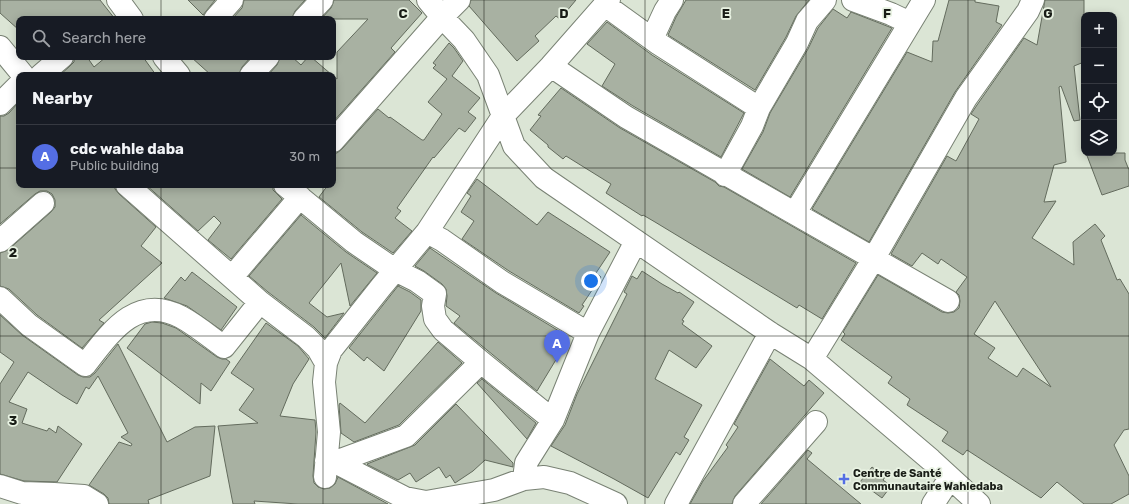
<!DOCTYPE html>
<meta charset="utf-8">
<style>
:root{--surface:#171b24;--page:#20242c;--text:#f1f3f6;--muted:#9ea1a6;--line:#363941;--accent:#546ee4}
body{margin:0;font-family:Rubik,sans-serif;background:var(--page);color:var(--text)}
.controls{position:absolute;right:12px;top:12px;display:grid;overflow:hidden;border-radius:8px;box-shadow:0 2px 10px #0003}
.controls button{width:36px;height:36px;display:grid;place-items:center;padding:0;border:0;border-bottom:1px solid var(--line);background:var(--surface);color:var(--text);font:20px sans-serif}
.you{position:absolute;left:591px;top:281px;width:14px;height:14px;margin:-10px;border:3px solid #fff;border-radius:50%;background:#1a73e8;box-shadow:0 0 0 6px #1a73e833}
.badge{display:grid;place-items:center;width:26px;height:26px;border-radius:50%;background:var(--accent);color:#fff;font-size:13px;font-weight:700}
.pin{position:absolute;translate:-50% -33px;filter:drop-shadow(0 1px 2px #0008)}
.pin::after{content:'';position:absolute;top:21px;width:14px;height:12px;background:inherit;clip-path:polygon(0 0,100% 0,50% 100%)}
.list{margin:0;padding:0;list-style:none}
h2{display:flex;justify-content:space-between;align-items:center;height:52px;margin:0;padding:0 16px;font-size:17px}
h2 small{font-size:13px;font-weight:400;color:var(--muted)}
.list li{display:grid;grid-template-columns:26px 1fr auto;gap:12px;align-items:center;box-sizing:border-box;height:64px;padding:0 16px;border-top:1px solid var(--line)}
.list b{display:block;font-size:15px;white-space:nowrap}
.list p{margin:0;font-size:13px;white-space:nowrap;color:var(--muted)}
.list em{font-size:13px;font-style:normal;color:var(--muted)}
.icon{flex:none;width:22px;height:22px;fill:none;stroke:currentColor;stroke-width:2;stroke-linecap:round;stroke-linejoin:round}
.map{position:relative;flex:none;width:1129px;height:504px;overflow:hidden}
.search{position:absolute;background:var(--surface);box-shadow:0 2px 10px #0003;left:16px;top:16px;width:320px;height:44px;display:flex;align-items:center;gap:10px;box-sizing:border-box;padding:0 14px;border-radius:8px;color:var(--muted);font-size:15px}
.panel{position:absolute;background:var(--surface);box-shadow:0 2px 10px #0003;left:16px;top:72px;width:320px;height:116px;border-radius:8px}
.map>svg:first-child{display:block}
</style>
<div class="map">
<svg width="1129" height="504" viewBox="0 0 1129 504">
<rect width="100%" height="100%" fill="#dbe5d5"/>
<path fill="#a8b1a2" stroke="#636b5d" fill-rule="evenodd" d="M0 0H100L115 19H19V30L0 13Z
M188 0H215L203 15Z
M244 0H305L295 11 292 19H232L242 8Z
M334 0H409L422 13 391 48 395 52 333 122V76L337 79V52L368 19H321L331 8Z
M471 0H576L560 19 556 16 535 36 539 41 517 61 469 6Z
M686 0H809L796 16 786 37 755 90 668 35 676 17Z
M949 0H975V2L999 6 996 22 1002 25 955 92 869 242 812 209 907 52 932 62 933 41H938Z
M1045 0H1084V62L1074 66 1080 120 1074 121 1061 86 1059 87 1066 162 1054 165 1044 202 1056 201 1032 238 1074 265 1073 242 1095 224 1105 236 1101 240 1117 280 1120 279 1129 294V429L1124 430 1114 445 1129 476V494L1111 504H1084L1057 482 1041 498 967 450 963 455 942 441 948 432 907 405 910 399 888 383 892 377 841 340 845 334 843 332 878 275 942 312 948 313 954 312 959 308 960 301 959 295 956 292 967 277 941 259 938 264 922 253 912 266 891 254 947 156 956 161 979 119 971 114 977 105 1024 38 1037 45ZM995 301 1026 349 1051 387 1023 368 1017 377 988 358 995 348 974 334Z
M833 9 847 18 851 12 892 28 790 197 742 169 763 132 770 113 808 49 818 28Z
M607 22 652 55 744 113 721 157 633 106 602 86 615 64 587 44Z
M449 43 454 48 463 61 452 76 480 98 468 112 476 118 465 132 459 128 434 158 433 157 397 208 401 211 395 218 412 231 393 253 362 232 319 197 328 185H333V153H337L342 149 378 109 389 118 390 117 422 140H424L442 114 428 102 447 79 433 68 436 65 433 63Z
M74 57H87L94 67 106 57H143L156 75H60L70 66 74 62Z
M191 57H251L242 67 239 75H211Z
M280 57H292L301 65 308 57H311L332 75H268L277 65Z
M561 88 620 128 715 182 719 186 724 187 856 263 822 319 799 305 797 308 655 222 643 215 642 216 606 193 611 184 566 156 563 159 548 147V145L530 130 541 116 538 115Z
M17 104 19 106V185H115V189L119 194 156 227 141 246 162 263 99 320 104 323 82 348 37 315 9 289 0 286V253L8 250 51 212 55 207V200L52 194 47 191H40L35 194 0 224V116H4L9 113Z
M1086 153H1125V160L1129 170V186L1102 195Z
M477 179 537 225 548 212 610 252 596 273 601 277 582 305 584 306 579 313 509 271 462 239 474 221 461 212 471 196 467 193Z
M146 185H273V190L282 199 231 259 208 240 221 223 214 216 198 231Z
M301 215 346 252 377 273 350 306 341 263 309 303 327 317 344 313 325 338 314 327 268 292 249 276Z
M430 248 496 293 564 334 560 340 564 342 556 357 557 358 537 391 454 323 460 316 446 306 447 296 446 289 442 284 424 271 415 266Z
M642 271 662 284 678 293 679 292 694 302 682 320 684 321 682 324 712 346 696 368 669 350 655 379 702 405 684 437 689 440 680 455 676 452 648 498 614 479 551 446 565 425 577 394 627 294 624 292 632 276 637 279Z
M192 272 237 307 221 330 187 306 164 298 181 277 185 281Z
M398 286 410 292 421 300V311L384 371 367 357 364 361 349 348Z
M0 315 22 335 78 375 83 377H90L95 373 118 344 167 442 195 427 215 426 210 476 148 500 149 504H109L108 498 104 494 89 485 119 442 131 446 132 444 121 437 128 433 98 376 89 389 86 387 77 404 62 395 28 372 9 402 27 409 22 423 47 431 49 428 56 433 58 426 82 444 57 482 24 481 0 474V384L14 362 0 352Z
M152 322 162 323 176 328 217 357 222 359H226L230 362 211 391 201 383 200 404 127 348 145 324Z
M266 323 298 346 309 359 293 384 280 416 315 420 316 432 313 476 314 483 318 487 324 489 330 488 335 484 338 477 388 504H298L254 501 255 504H233L218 426 258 423 239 410 254 389 231 373Z
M438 342 462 363 399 425 354 442 341 433 339 405 340 403 365 423Z
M770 359 804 386 809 380 824 393 735 496 732 504H690L703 481 728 447 726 445 738 427 734 424Z
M482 379 536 423 527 439 477 383Z
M456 404 513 463V467L485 460 473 471 455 483 450 475 446 478 439 467 416 482 410 473 398 480 368 465 367 464 415 445Z
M808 450 812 453 807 459 861 504H761Z
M872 467 885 477 883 480 891 486 882 498 860 482Z"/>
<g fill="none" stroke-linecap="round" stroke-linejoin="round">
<g stroke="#798274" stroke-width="24">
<path id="minor" d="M118 0 132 19
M428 0 442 17 464 40 488 75 514 146 544 178 770 333 812 359 931 460 979 504
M853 0 891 14 910 23
M605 5 659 44 759 108
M215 19 232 0
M304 19 322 0
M652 39 665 11 672 0
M0 47 23 75
M164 57 179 75
M551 66 626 117 948 301
M41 75 62 57
M251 75 268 57
M0 104 19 85
M333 141 442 17 459 0
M725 175 752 126 759 108 797 43 807 21 825 0
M127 185 260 302 306 337 318 349 326 363
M285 185 354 242 395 270 417 281 435 294 433 306 435 319 443 330 481 362 553 420
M795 213 924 0
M427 232 442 240 502 282 588 333
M0 241 43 203
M232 277 300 197
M0 298 29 325 85 365C110 333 136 293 181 317 196 325 210 337 224 347L260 302
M812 359 874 258 966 98 1028 11 1033 0
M326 461 335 462 406 436 481 362
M335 462 405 498 426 502 494 490 524 479 544 477 570 483 616 504
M325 477 329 432 324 382 326 363 331 350 381 287 427 232 503 116 551 66 609 0
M524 479 526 463 553 420 588 333 636 241
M0 486 22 493 54 494 84 496 97 504
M676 504 770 333
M744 504 816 422
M933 504 950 478"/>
</g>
<use href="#minor" stroke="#fff" stroke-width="22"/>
</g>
<path fill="none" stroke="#191d17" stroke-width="1" stroke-opacity="0.55" d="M161 0V19M323 0V19M484 0V504M645 0V504M806 0V504M968 0V504M161 57V75M323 57V75M0 168H19M333 168H1129M161 185V504M323 185V504M0 336H1129"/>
<path fill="#546ee4" stroke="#e8f2e2" stroke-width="1.5" d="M842 473h4v4h4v4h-4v4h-4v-4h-4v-4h4z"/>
<g text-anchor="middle" stroke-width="3.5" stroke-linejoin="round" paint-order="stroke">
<g font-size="11" font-weight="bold" fill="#191d17" stroke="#e8f2e2" text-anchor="start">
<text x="853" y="477">Centre de Santé<tspan x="853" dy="13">Communautaire Wahledaba</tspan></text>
</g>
</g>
<g font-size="13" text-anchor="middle" font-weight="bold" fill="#191d17" stroke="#e8f2e2" stroke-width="3.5" stroke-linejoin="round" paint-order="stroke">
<text x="403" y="18">C</text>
<text x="564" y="18">D</text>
<text x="726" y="18">E</text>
<text x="887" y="18">F</text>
<text x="1048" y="18">G</text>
<text x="13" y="257">2</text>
<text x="13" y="425">3</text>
</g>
</svg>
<div class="controls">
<button>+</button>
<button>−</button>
<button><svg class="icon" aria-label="locate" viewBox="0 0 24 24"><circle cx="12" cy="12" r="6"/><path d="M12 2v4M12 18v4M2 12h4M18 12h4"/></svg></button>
<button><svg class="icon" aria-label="layers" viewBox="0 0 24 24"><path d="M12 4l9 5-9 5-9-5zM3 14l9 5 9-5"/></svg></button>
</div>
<div class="you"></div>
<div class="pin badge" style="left:557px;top:363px">A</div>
<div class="search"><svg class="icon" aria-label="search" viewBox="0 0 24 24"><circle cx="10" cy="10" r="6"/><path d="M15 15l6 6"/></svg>Search here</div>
<section class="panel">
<h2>Nearby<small></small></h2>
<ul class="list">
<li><span class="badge">A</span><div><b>cdc wahle daba</b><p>Public building</p></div><em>30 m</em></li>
</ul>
</section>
</div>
